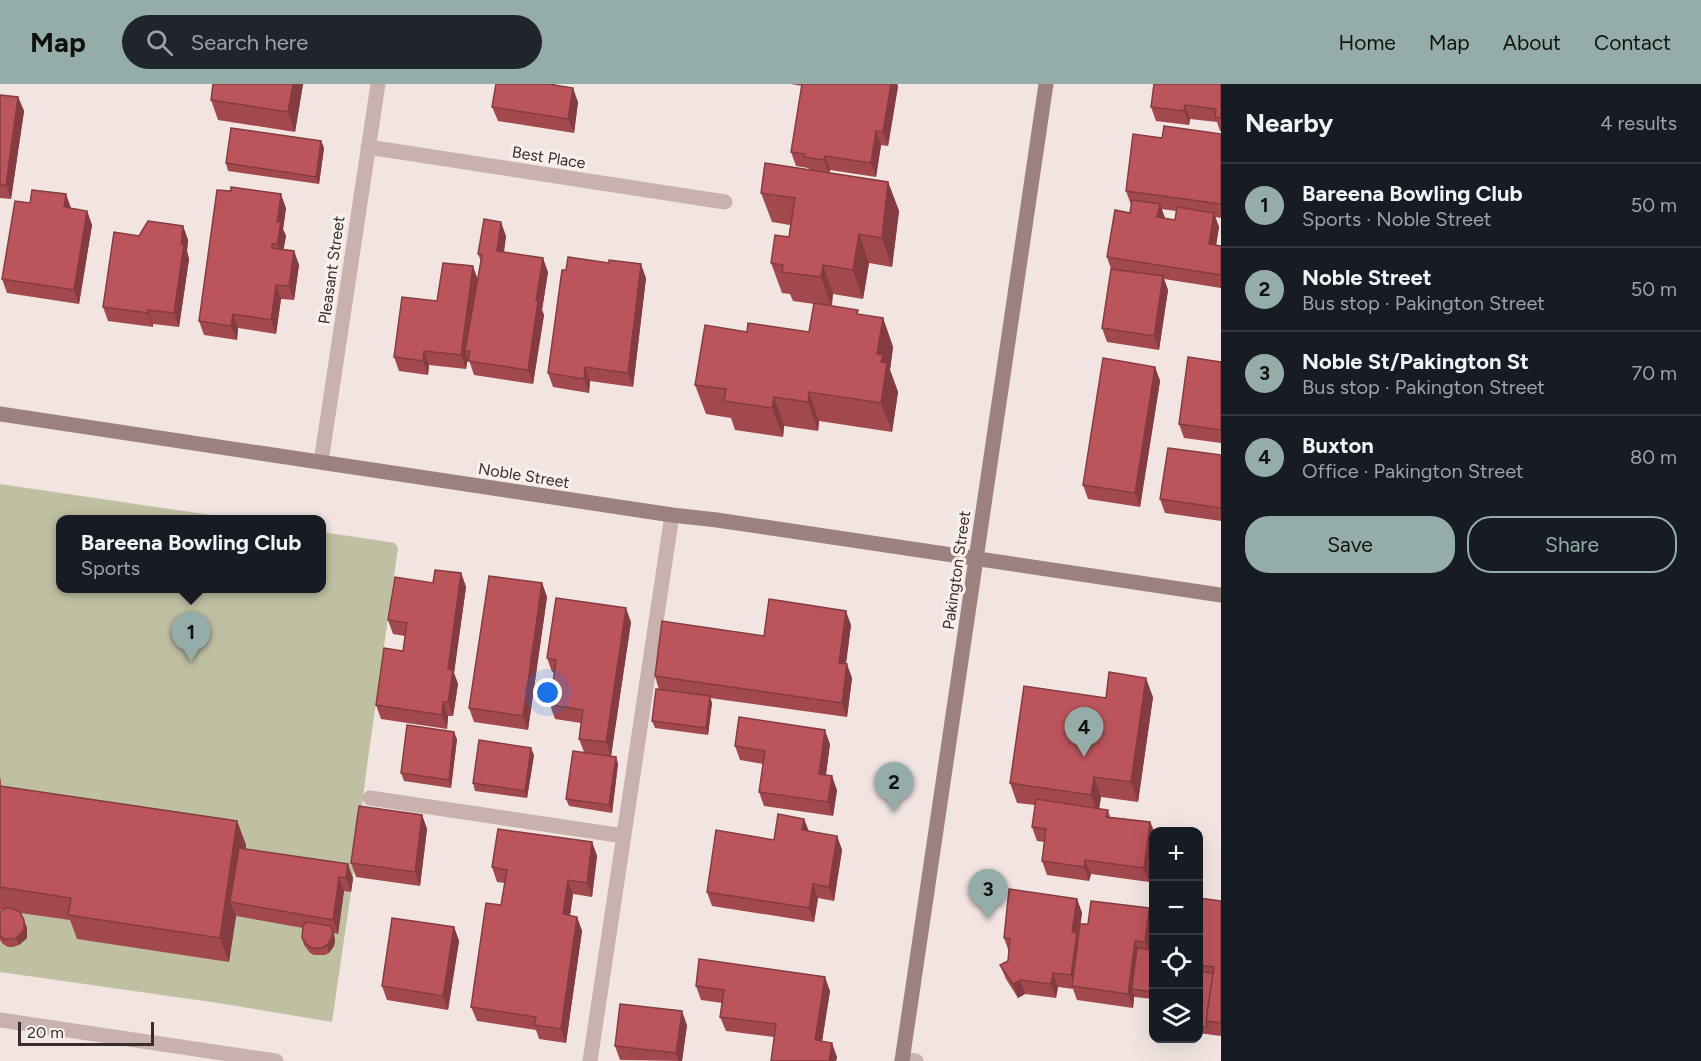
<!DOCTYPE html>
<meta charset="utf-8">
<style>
:root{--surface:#171b24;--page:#20242c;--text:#f1f3f6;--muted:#9ea1a6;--line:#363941;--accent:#95ada9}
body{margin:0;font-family:Figtree,sans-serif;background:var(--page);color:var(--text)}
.controls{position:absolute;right:18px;bottom:18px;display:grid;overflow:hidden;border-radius:12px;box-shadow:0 6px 24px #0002}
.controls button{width:54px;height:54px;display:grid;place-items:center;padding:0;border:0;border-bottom:2px solid var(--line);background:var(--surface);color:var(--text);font:30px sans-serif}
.scale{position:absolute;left:18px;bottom:15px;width:136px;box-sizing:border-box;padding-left:6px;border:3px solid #382c2c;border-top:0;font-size:16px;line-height:21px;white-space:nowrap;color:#382c2c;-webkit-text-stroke:4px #f9f0ee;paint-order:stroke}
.you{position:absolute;left:548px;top:609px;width:21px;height:21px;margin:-15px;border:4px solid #fff;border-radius:50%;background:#1a73e8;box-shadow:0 0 0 9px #1a73e833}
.badge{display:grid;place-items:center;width:39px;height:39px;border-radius:50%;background:var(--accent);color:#111;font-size:20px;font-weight:700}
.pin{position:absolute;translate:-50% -50px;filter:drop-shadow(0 2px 3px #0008)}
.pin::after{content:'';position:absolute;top:32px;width:21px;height:18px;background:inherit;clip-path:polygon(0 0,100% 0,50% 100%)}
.popup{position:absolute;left:56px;top:431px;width:270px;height:78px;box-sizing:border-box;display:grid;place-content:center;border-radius:12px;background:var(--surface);filter:drop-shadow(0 2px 4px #0005);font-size:20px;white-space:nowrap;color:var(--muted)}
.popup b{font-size:22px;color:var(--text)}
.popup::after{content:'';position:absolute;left:50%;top:100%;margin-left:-12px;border:12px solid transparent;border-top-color:var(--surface)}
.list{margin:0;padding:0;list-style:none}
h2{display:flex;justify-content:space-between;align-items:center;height:78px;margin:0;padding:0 24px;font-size:26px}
h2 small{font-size:20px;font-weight:400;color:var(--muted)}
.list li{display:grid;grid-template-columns:39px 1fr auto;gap:18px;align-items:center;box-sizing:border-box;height:84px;padding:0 24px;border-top:2px solid var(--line)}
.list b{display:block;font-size:22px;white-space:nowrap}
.list p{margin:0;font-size:20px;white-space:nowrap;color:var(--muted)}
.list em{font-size:20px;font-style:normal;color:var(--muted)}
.actions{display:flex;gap:12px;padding:18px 24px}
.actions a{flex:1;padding:14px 0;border:2px solid var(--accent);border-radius:24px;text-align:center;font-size:21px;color:var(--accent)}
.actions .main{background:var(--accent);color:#111}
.icon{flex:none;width:33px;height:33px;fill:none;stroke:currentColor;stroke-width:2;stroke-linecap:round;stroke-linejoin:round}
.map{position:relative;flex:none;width:1221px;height:977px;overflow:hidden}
header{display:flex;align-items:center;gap:36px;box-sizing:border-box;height:84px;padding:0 30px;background:var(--accent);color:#111}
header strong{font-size:28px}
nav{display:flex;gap:33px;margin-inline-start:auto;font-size:21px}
.search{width:420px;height:54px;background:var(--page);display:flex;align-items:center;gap:15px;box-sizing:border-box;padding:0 21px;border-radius:33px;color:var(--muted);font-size:22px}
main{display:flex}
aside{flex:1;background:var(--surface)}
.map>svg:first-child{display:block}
</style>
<header>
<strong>Map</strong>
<div class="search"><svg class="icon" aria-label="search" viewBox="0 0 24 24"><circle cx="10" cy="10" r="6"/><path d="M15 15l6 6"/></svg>Search here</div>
<nav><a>Home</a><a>Map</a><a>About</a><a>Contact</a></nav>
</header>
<main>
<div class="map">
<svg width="1221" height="977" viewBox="0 0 1221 977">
<rect width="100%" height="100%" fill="#f2e5e1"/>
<path fill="#bfc0a2" d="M0 400 238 435 60 436V504H322V448L395 459 398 464 367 682 353 794 332 938 225 920 0 888Z"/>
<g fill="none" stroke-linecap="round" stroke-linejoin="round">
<path stroke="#c9b2ae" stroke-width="15" d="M368 63 725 118
M370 714 624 752
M590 977 672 431"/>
<path stroke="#c9b2ae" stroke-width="15" d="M321 378 378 0
M0 936 276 977
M902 975 916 977"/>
<path stroke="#9d817f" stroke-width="15" d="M0 330 672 431 717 436 1221 511
M902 977 1046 0"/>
</g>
<path fill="#a2494e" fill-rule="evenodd" d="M303 0 295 48 218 36 211 16Z
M496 0H555V2L578 18 574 49 498 37 492 23Z
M791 0H897L898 2 888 62 881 61 876 93 830 86 829 89 888 98 899 127 892 183 869 179 863 215 833 210 832 222 860 231 883 234 893 263 890 286 898 308 892 348 819 337 818 347 784 342 783 353 735 346 731 334 706 330 695 301 747 248H809L814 220 793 217 790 210 782 209 771 179 789 153 790 141 772 138 761 109 809 85 808 84 796 82 791 68 802 2Z
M1221 0V47H1220L1217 38 1190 35 1189 41 1156 37 1151 23Z
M0 11 18 13 24 27 11 115 0 114Z
M1221 50V134L1215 133 1219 143 1216 161 1221 162V204L1164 195 1168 206 1159 266 1107 258 1102 244 1111 185 1107 173 1130 129 1131 121 1126 107 1162 54ZM1161 125 1176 127 1175 136 1165 134Z
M321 57 324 64 319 100 228 87 226 79Z
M286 124 283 145 286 152 283 166 294 167 299 181 294 216 281 215 276 250 238 244 237 256 204 251 199 237Z
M71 125 87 127 92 141 79 220 7 209 2 195Z
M183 142 188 156 187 167 189 175 179 243 153 240V243L108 237 103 223 139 152Z
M506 152 504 168 548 188 542 226 544 231 533 300 474 291 468 273 466 285 429 281 428 291 399 287 394 273 437 217 478 195 481 177 478 170Z
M566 186 646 194 633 303 590 297 589 309 553 303 548 289Z
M1221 278V359L1184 354 1179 340Z
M1155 283 1160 297 1140 423 1088 415 1083 401Z
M1221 371V437L1165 429 1160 415Z
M461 489 466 503 454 589 458 600 453 632H448L447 645 381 635 376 621 403 567 405 552 393 550 388 536 433 499Z
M542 499 547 513 528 646 474 638 469 624Z
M631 538 611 672 616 673 618 680 612 729 569 722 566 715 584 668 579 655 581 639 555 635 550 621 555 589 552 588 547 574Z
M851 541 846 580 852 594 847 633 710 614 712 619 708 651 655 644 652 637 659 606 655 592 764 552Z
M1153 613 1138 718 1101 713 1099 725 1108 726 1110 733 1150 738 1154 747V765L1149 798 1091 790 1089 797 1047 791 1042 777 1044 758 1037 757 1032 743 1035 721 1017 719 1010 699 1106 614Z
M457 655 451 704 404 697 401 689Z
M830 660 826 691 837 706 833 732 764 722 759 708 763 680 740 676 735 662Z
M534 671 527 714 475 707 473 699Z
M0 693 1 697V702L237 737 246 761V765L353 794 351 808 344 807 338 850 334 849 335 856 334 862 329 869 325 871H314L310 869 304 861 302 854 303 844 236 832 229 878 77 855 70 836 20 829 27 844V854L19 861 13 863H8L3 860 0 856V828L3 826H0Z
M422 731 427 745 420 802 356 793 351 779Z
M804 735 809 747 837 752 842 766 834 817 818 814 814 838 712 822 707 808 774 756Z
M592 758 597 772 592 813 573 810 570 832 577 833 582 847 566 959 539 955 536 946 477 937 471 923 501 821 505 799 497 798 492 783Z
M1199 814 1221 817V952L1198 949Z
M1077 815 1082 829 1080 840H1088L1154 837 1151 865 1154 866V915L1134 913 1133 924 1077 916 1073 905 1058 903 1056 914 1025 910 1018 914 1006 895 1000 881 1008 877 1009 868 1004 854Z
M454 843 459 857 448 926 387 916 382 902Z
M696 902 830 907 822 957 837 973 836 977H771L774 953 726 947 720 933 722 919 701 916Z
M687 941 682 977 620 976 615 962Z"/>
<path fill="#843c40" d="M293 0H303L295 48 288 28Z
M891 0H897L898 2 888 62 883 48Z
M573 4 578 18 574 49 568 35Z
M18 13 24 27 11 115 6 101Z
M1185 21 1190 35 1189 41 1184 27Z
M876 47 881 61 876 93 871 79Z
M321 57 324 64 319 100 316 93Z
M825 72 830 86 829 90 824 76Z
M888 98 899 127 892 183 882 154Z
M66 110 71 124 64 123Z
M281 110 286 124 283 145 286 152 282 174 277 160V138Z
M1160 120 1165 134 1157 133Z
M87 127 92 141 79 220 74 206Z
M1214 129 1219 143 1214 174 1209 160Z
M501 138 506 152 502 181 497 167Z
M183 142 188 156 187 167 189 175 179 243 174 229Z
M859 150 869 179 863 215 853 186Z
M294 167 299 181 294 216 289 202Z
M543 174 548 188 542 226 544 231 533 300 528 286 536 217Z
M641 180 646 194 633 303 628 289Z
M823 181 833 210 831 222 821 193Z
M473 182 478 196 465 267 468 273 466 285 461 271Z
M1163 192 1168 206 1159 266 1154 252Z
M276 201 281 215 276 250 271 236Z
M148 226 153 240V243L148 229Z
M233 230 238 244 237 256 231 242Z
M883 234 893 263 890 286 898 308 892 348 881 319 877 270Z
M424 267 429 281 428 291 423 277Z
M585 283 590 297 589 309 584 295Z
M1155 283 1160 297 1140 423 1135 409Z
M809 308 819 337 818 347 808 318Z
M774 313 784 342 783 353 772 324Z
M461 489 466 503 454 589 458 600 453 632 448 618V585Z
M542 499 547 513 528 646 523 632Z
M626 524 631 538 611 672 606 658Z
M846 527 851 541 844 593 839 579Z
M847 580 852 594 847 633 842 619Z
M1146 594 1153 613 1138 718 1131 698Z
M710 612 712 619 708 651 706 644Z
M443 618 448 632 447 645 442 631Z
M825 646 830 660 824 704 819 690Z
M454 648 457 655 451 704 449 696Z
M531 664 534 671 527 714 525 707Z
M616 673 618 680 612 729 609 721Z
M832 692 837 706 833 732 828 718Z
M1094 693 1101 713 1098 731 1091 711Z
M422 731 427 745 420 802 415 788Z
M804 735 809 749 802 746Z
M237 737 246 761 237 820 230 818 236 832 229 878 220 854Z
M1150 738 1154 747V765L1149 798 1144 784Z
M837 752 842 766 834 817 829 803Z
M592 758 597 772 592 813 587 799Z
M1085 776 1091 790 1089 797 1084 783Z
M348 780 353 794 351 808 346 794Z
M339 793 344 807 338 850 333 836Z
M568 796 573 810 568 844 563 830Z
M813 800 818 814 814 838 809 824Z
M1077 815 1082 829 1079 853 1075 903 1071 891 1072 848Z
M1149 824 1154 837 1150 872 1145 858Z
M577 833 582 847 566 959 561 945Z
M24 836 27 844V854L19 861 16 854Z
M331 842 335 856 334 862 329 869 327 861Z
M454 843 459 857 448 926 443 912Z
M1135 857 1140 871 1132 905 1134 913 1133 924 1128 910Z
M1053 889 1058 903 1056 914 1051 900Z
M825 893 830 907 820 970 815 956Z
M1020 896 1025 910 1018 914 1013 900Z
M682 927 687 941 682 977H679L676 969Z
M832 959 837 973 836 977H829Z"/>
<path fill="#bc555b" stroke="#843c40" stroke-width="1.5" d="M213 0H293L288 28 211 16Z
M496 0H548L573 4 568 35 492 23Z
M802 0H891L883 48 876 47 871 79 825 72 824 76 804 73 805 70 791 68Z
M1154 0H1221V34L1215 33 1216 25 1185 21 1184 27 1151 23Z
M0 11 18 13 6 101H0Z
M1164 42 1221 50V120L1126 107 1133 50 1162 54Z
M231 44 321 57 316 93 226 79Z
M765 79 888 98 882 154 859 150 853 186 823 181 821 193 782 188 783 181 771 179 775 151 789 153 795 114 761 109Z
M231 103 281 110 277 138H281L277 160H272V164L294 167 289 202 276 201 271 236 233 230 231 242 199 237 217 106 231 107Z
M32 106 66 110 64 123 87 127 74 206 2 195 15 117 30 119Z
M1132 116 1160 120 1157 133 1175 136 1177 123 1214 129 1209 160 1221 162V191L1107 173 1115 126 1130 129Z
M484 135 501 138 497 167 543 174 536 217H538L528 286 468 277 470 267H465L482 171 478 170Z
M148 137 183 142 181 160H184L174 229 148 226V229L103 223 114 148 139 152Z
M568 173 609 179V176L641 180 628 289 585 283 584 295 548 289 562 186H566Z
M443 179 473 182 461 271 424 267 423 277 394 273 402 213 437 217Z
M1111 185 1163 192 1154 252 1102 244Z
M814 219 858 226 857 230 883 234 877 270 883 271 881 278 887 279 881 319 809 308 808 318 774 313 772 324 724 317 726 305 695 301 705 241 747 248 748 239 809 248Z
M1188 273 1221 278V346L1179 340Z
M1103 274 1155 283 1135 409 1083 401Z
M1168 364 1221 371V424L1160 415Z
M435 486 461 489 448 585 453 586 448 618H443L442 631 376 621 384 564 403 567 407 539 388 536 395 493 433 499Z
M489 492 542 499 523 632 469 624Z
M556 514 626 524 606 658 579 655 583 626 550 621 556 576 547 574Z
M769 515 846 527 839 579 847 580 842 619 655 592 662 537 764 552Z
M1109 588 1146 594 1131 698 1094 693 1091 711 1010 699 1024 602 1106 614Z
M656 605 710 612 706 644 652 637Z
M739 633 825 646 819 690 832 692 828 718 759 708 765 667 735 662Z
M407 641 454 648 449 696 401 689Z
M479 656 531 664 525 707 473 699Z
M573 667 616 673 609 721 566 715Z
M0 702 237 737 220 854 68 831 71 814 0 803Z
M1036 715 1108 726 1106 733 1150 738 1144 784 1085 776 1084 783 1042 777 1046 745 1032 743Z
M359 722 422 731 415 788 351 779Z
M778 730 804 735 802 746 837 752 829 803 813 800 809 824 707 808 716 746 774 756Z
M498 745 592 758 587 799 568 796 563 830 577 833 561 945 534 941 536 933 471 923 486 819 501 821 507 786 492 783Z
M239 764 348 780 346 794 339 793 333 836 230 818Z
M1009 805 1077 815 1072 848 1077 849 1071 891 1053 889 1051 900 1020 896 1013 900 1000 881 1008 877 1010 855 1004 854Z
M1199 814 1221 817V939L1206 937 1214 883 1198 881Z
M1091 817 1149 824 1145 858 1135 857 1128 910 1072 902 1080 840H1088Z
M6 824H11L20 828 24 836V846L16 854 11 855H5L0 852V828Z
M392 834 454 843 443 912 382 902Z
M306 838 331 842 333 849 331 855 327 861 322 864H312L307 861 302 854 303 842Z
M1137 864 1154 866V908L1132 905Z
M699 875 825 893 815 956 832 959 829 977H771L776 940 720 933 724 906 696 902Z
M1198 887 1213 889 1206 937 1208 943 1198 942Z
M620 920 682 927 676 969 615 962Z"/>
<g text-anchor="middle" stroke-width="6" stroke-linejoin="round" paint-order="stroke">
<g font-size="16" fill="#382c2c" stroke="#f9f0ee">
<text transform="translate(549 73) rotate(9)" y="6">Best Place</text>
<text transform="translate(331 186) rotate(-82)" y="6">Pleasant Street</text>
<text transform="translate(524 391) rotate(9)" y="6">Noble Street</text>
<text transform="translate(956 486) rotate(-82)" y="6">Pakington Street</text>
</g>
</g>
</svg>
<div class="controls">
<button>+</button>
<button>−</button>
<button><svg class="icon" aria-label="locate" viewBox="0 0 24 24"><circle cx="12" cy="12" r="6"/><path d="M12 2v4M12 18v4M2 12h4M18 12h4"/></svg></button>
<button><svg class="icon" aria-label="layers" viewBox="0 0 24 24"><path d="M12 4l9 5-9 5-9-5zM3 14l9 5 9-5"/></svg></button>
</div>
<div class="scale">20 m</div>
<div class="you"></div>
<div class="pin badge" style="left:191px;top:578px">1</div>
<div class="popup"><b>Bareena Bowling Club</b>Sports</div>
<div class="pin badge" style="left:894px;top:728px">2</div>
<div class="pin badge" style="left:988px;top:835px">3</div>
<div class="pin badge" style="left:1084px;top:673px">4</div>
</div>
<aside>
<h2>Nearby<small>4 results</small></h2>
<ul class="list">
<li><span class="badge">1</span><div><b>Bareena Bowling Club</b><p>Sports · Noble Street</p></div><em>50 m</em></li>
<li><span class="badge">2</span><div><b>Noble Street</b><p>Bus stop · Pakington Street</p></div><em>50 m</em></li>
<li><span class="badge">3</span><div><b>Noble St/Pakington St</b><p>Bus stop · Pakington Street</p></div><em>70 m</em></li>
<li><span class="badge">4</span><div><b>Buxton</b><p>Office · Pakington Street</p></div><em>80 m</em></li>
</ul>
<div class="actions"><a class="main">Save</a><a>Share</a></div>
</aside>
</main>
